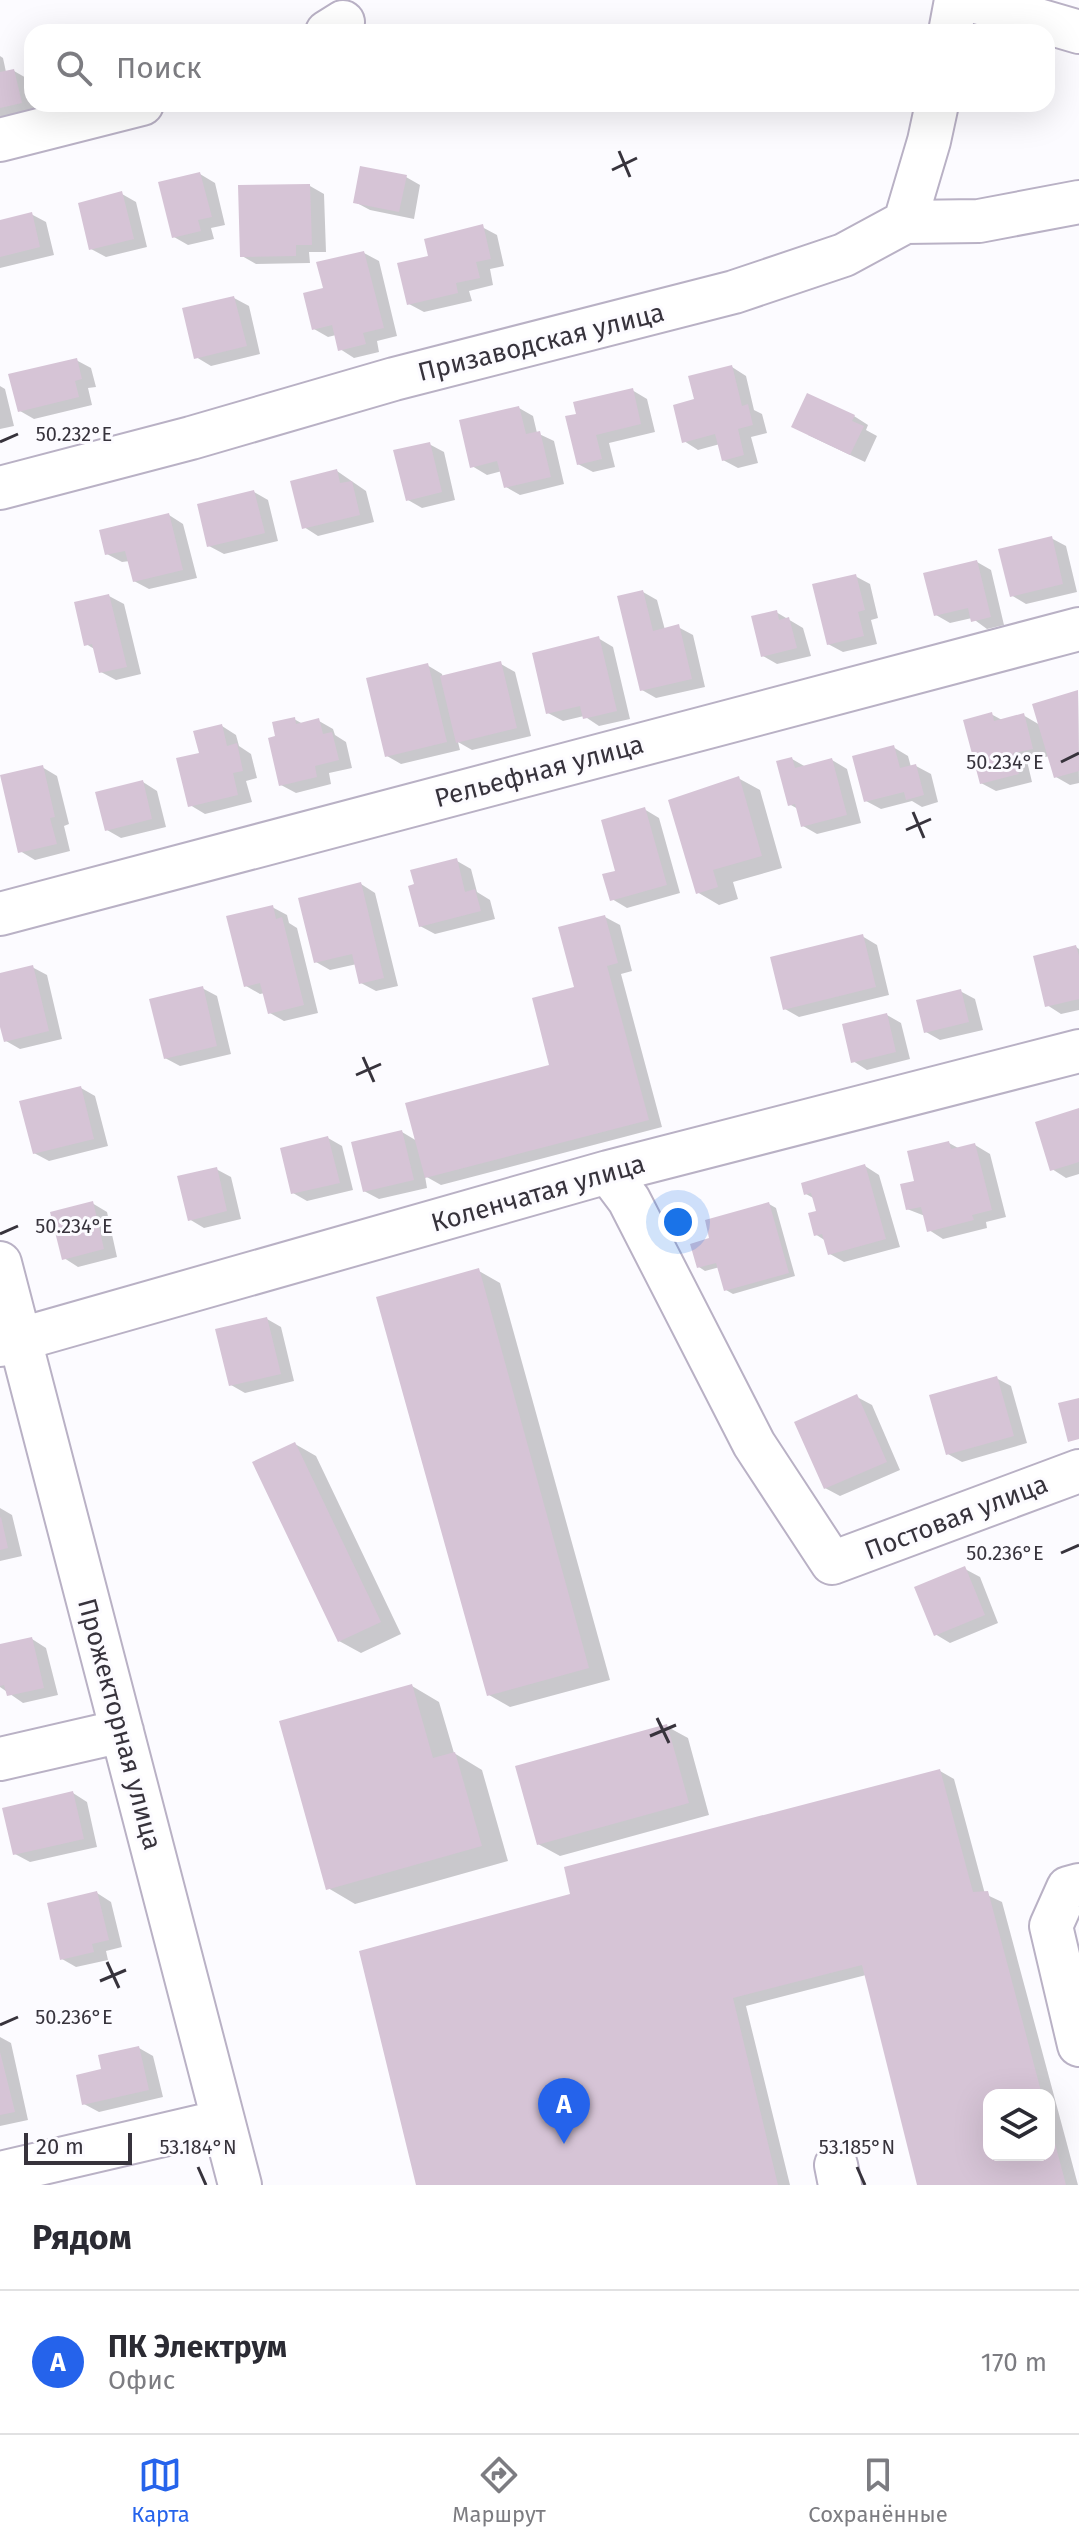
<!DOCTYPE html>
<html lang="ru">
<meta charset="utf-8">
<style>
:root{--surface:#fff;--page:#f7f7f7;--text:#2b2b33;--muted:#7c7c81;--line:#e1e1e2;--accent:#2563eb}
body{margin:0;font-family:"Fira Sans",sans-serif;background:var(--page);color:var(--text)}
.controls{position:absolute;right:24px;bottom:24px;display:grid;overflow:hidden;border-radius:16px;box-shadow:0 8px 32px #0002}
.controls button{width:72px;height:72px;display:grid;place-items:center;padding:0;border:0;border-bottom:2px solid var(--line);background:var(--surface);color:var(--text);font:40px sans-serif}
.scale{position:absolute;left:24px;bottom:20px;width:108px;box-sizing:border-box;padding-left:8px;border:4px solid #37333c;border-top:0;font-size:22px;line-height:28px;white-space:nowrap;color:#37333c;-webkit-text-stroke:6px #fcfbff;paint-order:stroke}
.you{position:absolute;left:678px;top:1222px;width:28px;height:28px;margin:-20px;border:6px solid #fff;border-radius:50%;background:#1a73e8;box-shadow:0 0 0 12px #1a73e833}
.badge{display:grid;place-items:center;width:52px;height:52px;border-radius:50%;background:var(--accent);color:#fff;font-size:26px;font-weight:700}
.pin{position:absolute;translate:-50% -66px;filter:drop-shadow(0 2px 4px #0008)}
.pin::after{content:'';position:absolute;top:42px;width:28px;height:24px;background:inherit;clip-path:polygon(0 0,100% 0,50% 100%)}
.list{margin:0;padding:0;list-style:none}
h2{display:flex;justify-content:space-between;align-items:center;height:104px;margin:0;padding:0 32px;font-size:34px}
h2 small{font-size:26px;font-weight:400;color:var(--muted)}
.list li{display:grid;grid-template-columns:52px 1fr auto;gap:24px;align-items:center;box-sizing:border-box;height:144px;padding:0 32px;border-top:2px solid var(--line)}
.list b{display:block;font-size:30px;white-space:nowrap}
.list p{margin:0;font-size:26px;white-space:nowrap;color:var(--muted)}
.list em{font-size:26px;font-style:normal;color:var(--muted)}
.icon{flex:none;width:44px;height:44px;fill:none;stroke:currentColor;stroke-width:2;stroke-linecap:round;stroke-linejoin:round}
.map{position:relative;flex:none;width:1079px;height:2185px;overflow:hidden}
.search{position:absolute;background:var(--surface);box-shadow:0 8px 32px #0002;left:24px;right:24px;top:24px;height:88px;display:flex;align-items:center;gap:20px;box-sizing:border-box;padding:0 28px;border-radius:24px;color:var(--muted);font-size:30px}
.sheet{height:248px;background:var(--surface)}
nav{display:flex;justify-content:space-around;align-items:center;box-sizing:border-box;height:112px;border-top:2px solid var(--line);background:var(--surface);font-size:22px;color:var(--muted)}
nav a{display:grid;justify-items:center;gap:4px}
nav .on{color:var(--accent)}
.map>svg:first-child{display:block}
</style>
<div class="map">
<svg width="1079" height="2185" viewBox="0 0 1079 2185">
<rect width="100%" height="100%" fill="#fcfbff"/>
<path fill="#0003" fill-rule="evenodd" d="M0 56 3 58 6 72 14 71 28 79 35 111 0 119Z
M200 174 215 183 225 225 211 228 214 239 188 245 174 237Z
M406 177 420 185 414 219 370 210 355 202Z
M310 186 324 194 326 252H309L310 263 256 264 242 256Z
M122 194 136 202 147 247 106 257 91 249Z
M31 214 46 222 54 255 0 268V222Z
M482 227 497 235 504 266 490 269 493 285 469 291 472 301 424 312 409 304 430 257Z
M364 253 379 261 397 336 377 341 379 352 354 358 340 349 336 335 328 337 314 329 325 290Z
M234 298 249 306 260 354 211 366 196 357Z
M76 360 91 368 96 387 88 388 92 405 34 419 20 411Z
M732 367 746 376 754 410 762 414 767 433 751 437 758 463 738 468 723 460 720 444 698 450 684 441 696 401Z
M0 386 5 389 14 426 0 429Z
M632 390 647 399 655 432 609 443 615 467 593 472 578 464V415Z
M519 408 533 416 537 433 554 441 564 484 520 495 506 487 502 471 487 475 472 466Z
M854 416 868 425 866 430 877 436 865 462 808 435Z
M429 444 444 452 455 500 422 508 408 500Z
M337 471 366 491 374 522 318 536 304 527Z
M254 492 268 500 278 541 224 554 209 546Z
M169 515 183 524 197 578 149 589 134 581 130 561 122 562 107 554Z
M1051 538 1066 546 1077 592 1026 604 1011 595Z
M977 562 991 570 1004 625 987 629 972 618 950 623 936 615Z
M855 576 870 584 878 618 871 620 877 644 843 652 828 644Z
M643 592 657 600 665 630 678 627 693 635 705 687 656 698 642 690Z
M109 596 124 604 141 674 116 680 101 672 96 650 86 644Z
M776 612 803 628 811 656 777 664 763 656Z
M598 638 613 647 630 719 599 726 584 716 563 721 548 713Z
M501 664 515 672 531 736 472 750 458 742 460 750 401 764 387 756 427 665 442 674 443 678Z
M1078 692 1079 783 1070 785 1056 777 1050 756 1027 761 1032 782 996 791 981 783 991 714 1002 720 1023 715 1040 725Z
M294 719 303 724 319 721 333 729 335 735 346 742 352 768 329 773 331 784 296 793 281 785 278 737Z
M222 726 236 735 239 746 251 754 257 778 246 781 252 802 205 814 190 805 201 754Z
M893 747 908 756 911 767 916 766 931 774 938 802 922 807 912 801 881 809 866 801Z
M792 759 806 767 832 760 847 769 861 823 817 834 803 826 798 809 789 804Z
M42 767 57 776 69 824 64 826 70 851 35 860 20 851Z
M738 778 760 790 782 868 733 882 738 899 719 905 697 892Z
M143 782 157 791 166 827 121 838 107 830Z
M644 809 659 818 680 893 627 908 612 899 617 872Z
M457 861 471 869 477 892 490 900 495 919 435 934 420 926Z
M361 884 375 893 398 986 376 991 361 983 357 964 330 970 316 962Z
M272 907 287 915 289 923 297 928 318 1013 284 1021 270 1013 265 993 260 994 246 986Z
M605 917 620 925 632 971 621 974 662 1127 441 1185 425 1176 427 1188 379 1199 364 1191 402 1132 417 1141 552 1067 577 988Z
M862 936 877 945 889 995 799 1017 785 1009Z
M1076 947 1079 949V1010L1061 1014 1047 1005Z
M32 967 47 975 62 1039 20 1049 6 1041 0 1018V975Z
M202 988 217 996 231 1054 180 1066 165 1058Z
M960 991 975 999 983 1030 940 1040 926 1032Z
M887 1015 901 1023 910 1059 867 1070 853 1061Z
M81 1088 95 1096 108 1146 49 1161 34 1153Z
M1079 1110V1174L1066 1178 1052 1169Z
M328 1138 342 1146 353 1190 307 1201 293 1193Z
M949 1143 960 1149 975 1145 990 1154 1006 1217 986 1222 987 1228 943 1239 929 1230 925 1216 907 1209 917 1182Z
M865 1166 879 1175 900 1247 844 1262 830 1254 826 1241 815 1234 818 1212 815 1199 806 1194Z
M216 1169 231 1177 241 1219 204 1228 189 1219Z
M92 1203 107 1212 117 1257 78 1267 64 1258Z
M769 1204 776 1208 795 1276 733 1294 726 1290 720 1267 705 1271 699 1267 712 1240Z
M479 1271 500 1283 610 1680 510 1707 489 1695Z
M267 1319 281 1327 294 1381 245 1393 231 1385Z
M996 1378 1011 1386 1027 1443 962 1462 948 1454Z
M857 1397 872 1405 900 1470 840 1496 825 1488Z
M295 1444 316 1456 401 1634 361 1653 339 1641Z
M0 1508 12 1515 22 1556 0 1561Z
M965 1569 980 1577 998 1623 950 1643 935 1634Z
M32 1639 46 1648 58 1695 23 1703 0 1687V1646Z
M412 1686 439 1702 454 1753 482 1770 508 1861 355 1904 328 1888Z
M666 1726 688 1738 709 1815 560 1856 538 1844Z
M940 1771 954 1779 985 1894 1002 1902 1078 2185H919L866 1975 746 2006 790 2185H418L572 1896ZM989 2095H1049V2155H989Z
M73 1793 87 1802 97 1847 30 1862 15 1854Z
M97 1893 111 1902 122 1947 106 1951 108 1960 76 1967 62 1959Z
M0 2037 11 2043 28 2120 0 2126Z
M139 2048 153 2056 163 2097 99 2112 84 2104Z"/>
<path fill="#d6c4d6" d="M14 69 22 103 0 108V72Z
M360 166 407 175 399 212 353 203Z
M200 172 212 217 198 220 201 231 172 238 158 182Z
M310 184 312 245H296V256L240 257 238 185Z
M122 191 134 239 89 250 78 203Z
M32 212 40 247 0 257V220Z
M483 224 491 259 476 262 480 278 456 283 458 293 407 305 397 263 428 256 424 239Z
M364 251 384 328 363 333 366 344 338 351 332 325 312 330 303 293 323 288 316 262Z
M234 296 247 346 194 359 182 308Z
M77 358 82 379 75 381 79 397 18 412 8 374Z
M732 365 742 406 748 404 753 425 738 429 744 455 722 461 715 434 682 443 673 405 694 399 688 376Z
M633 388 641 424 596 435 602 459 577 465 565 416 576 414 573 402Z
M807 393 855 415 852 421 864 426 850 455 791 427Z
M519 406 526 434 540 431 551 477 504 488 497 461 470 468 459 420Z
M430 442 442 492 406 501 393 450Z
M337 469 340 483 352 481 360 515 302 529 290 481Z
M254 490 265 533 207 547 197 504Z
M169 513 183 570 133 582 125 551 105 555 99 530Z
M1052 536 1063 584 1010 597 998 549Z
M977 560 991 617 971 622 968 608 934 616 923 573Z
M856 574 865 610 858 612 864 636 827 645 812 584Z
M643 590 653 631 679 624 692 679 640 691 617 596Z
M109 594 127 667 99 673 92 644 84 646 74 602Z
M777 610 779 620 789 617 797 648 761 657 751 616Z
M599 636 617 711 583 719 580 706 546 714 532 653Z
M501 661 517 728 456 743 440 676Z
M428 663 447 742 385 757 366 678Z
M1078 690 1079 771 1054 778 1032 704Z
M992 712 994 721 1024 713 1033 749 1013 753 1019 774 980 784 963 720Z
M295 717 296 724 319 718 323 734 332 732 339 760 315 766 317 777 279 786 268 738 275 736 272 722Z
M222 724 227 746 237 743 243 771 233 773 238 795 188 807 176 758 199 753 193 731Z
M894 745 900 768 916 764 924 795 906 800 904 792 864 802 852 756Z
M792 757 795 768 832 758 847 815 801 827 795 804 788 806 776 761Z
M43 765 55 817 50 818 57 844 18 853 0 775Z
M739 776 762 856 713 870 718 887 696 894 668 800Z
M143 780 152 819 105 831 95 792Z
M645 807 667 885 610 901 602 874 615 871 601 820Z
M457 858 465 892 475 889 481 911 419 927 408 886 414 884 410 870Z
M361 882 384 978 359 984 352 954 314 963 298 898Z
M273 905 276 919 282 917 304 1005 268 1014 260 983 244 987 226 916Z
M605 915 618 963 607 966 649 1120 425 1178 405 1103 549 1065 532 998 574 987 558 927Z
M863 934 876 987 783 1010 770 957Z
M1076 945 1079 956V999L1045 1007 1033 956Z
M33 965 49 1031 4 1042 0 1027V973Z
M203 986 217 1046 164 1059 149 999Z
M961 989 969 1022 924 1033 916 1000Z
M887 1013 896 1052 851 1063 842 1024Z
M81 1086 94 1139 33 1154 19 1101Z
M1079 1108V1162L1050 1171 1035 1122Z
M402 1130 414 1180 363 1192 351 1142Z
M328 1136 340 1183 291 1194 280 1148Z
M949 1141 951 1149 975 1143 992 1210 972 1215 974 1220 927 1232 921 1207 906 1210 900 1184 914 1181 907 1151Z
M865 1164 886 1239 828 1255 822 1234 814 1236 808 1213 816 1211 811 1193 804 1195 801 1183Z
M217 1167 227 1211 188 1221 177 1176Z
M93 1201 104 1249 62 1260 50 1212Z
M769 1202 789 1273 724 1291 716 1263 697 1268 690 1244 709 1238 705 1220Z
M479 1268 589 1668 487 1696 376 1297Z
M267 1317 281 1374 229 1386 215 1329Z
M997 1376 1014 1436 946 1455 929 1395Z
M857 1394 887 1462 824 1489 794 1422Z
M1079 1398V1439L1068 1442 1058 1403Z
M295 1442 381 1622 338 1642 252 1462Z
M1 1517 8 1548 0 1550V1518Z
M965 1566 985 1615 934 1636 914 1587Z
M32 1637 44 1688 7 1696 4 1685 0 1686V1644Z
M412 1684 433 1758 455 1752 482 1846 326 1890 279 1721Z
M667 1724 689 1803 537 1845 515 1766Z
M940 1769 973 1892 988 1891 1042 2095H989V2155H1049L1050 2124 1066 2185H917L862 1965 733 1998 778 2185H416L359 1951 570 1894 564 1867Z
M73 1791 84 1839 13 1855 2 1808Z
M97 1891 109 1940 92 1944 94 1952 60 1960 47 1903Z
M139 2046 149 2090 82 2105 76 2075 101 2069 98 2055Z
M0 2052 15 2112 0 2115Z"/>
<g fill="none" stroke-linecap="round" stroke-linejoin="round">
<g stroke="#b9b1c5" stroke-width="46">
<path id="minor" d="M970 0 1079 32
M327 32 343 22
M950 32 956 0
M0 140 142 104
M905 222 929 141 937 104
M0 488 191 438 394 379 734 292 844 255 905 222 979 221 1079 202
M0 914 1079 629
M608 1172 629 1200 754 1444 832 1563 1079 1471
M0 1263 240 2185
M0 1345 608 1172 1079 1051
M0 1759 122 1731
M1079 1885 1068 1888 1051 1926 1079 2045
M836 2165 840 2185
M0 2173 223 2121"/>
</g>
<use href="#minor" stroke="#fff" stroke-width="42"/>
</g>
<path fill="none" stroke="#37333c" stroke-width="3" d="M619 151 630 177M612 170 637 158M0 442 18 434M1061 762 1079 753M913 812 924 838M906 830 931 819M363 1057 374 1082M356 1075 381 1064M0 1234 18 1226M1061 1553 1079 1545M657 1718 669 1743M650 1736 676 1725M107 1962 119 1988M100 1981 126 1970M0 2025 18 2017M198 2167 206 2185M857 2167 865 2185"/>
<g text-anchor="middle" stroke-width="6" stroke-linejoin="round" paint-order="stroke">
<g font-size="26" fill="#37333c" stroke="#fcfbff">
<text transform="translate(541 342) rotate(-14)" y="9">Призаводская улица</text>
<text transform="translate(539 771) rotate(-15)" y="9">Рельефная улица</text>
<text transform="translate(538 1193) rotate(-16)" y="9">Коленчатая улица</text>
<text transform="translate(956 1517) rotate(-21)" y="9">Постовая улица</text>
<text transform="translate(120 1724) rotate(75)" y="9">Прожекторная улица</text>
</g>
</g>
<g font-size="20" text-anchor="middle" fill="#37333c" stroke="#fcfbff" stroke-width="6" stroke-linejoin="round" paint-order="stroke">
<text x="74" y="441">50.232°E</text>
<text x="1005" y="769">50.234°E</text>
<text x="74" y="1233">50.234°E</text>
<text x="1005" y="1560">50.236°E</text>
<text x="74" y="2024">50.236°E</text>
<text x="198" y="2154">53.184°N</text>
<text x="857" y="2154">53.185°N</text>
</g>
</svg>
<div class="controls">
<button><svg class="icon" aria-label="layers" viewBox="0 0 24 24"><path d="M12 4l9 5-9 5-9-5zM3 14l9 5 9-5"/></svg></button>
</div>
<div class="scale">20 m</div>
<div class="you"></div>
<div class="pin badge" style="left:564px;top:2144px">A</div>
<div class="search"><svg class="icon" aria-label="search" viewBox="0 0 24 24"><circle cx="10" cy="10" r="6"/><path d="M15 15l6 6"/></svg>Поиск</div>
</div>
<section class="sheet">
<h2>Рядом<small></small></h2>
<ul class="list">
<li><span class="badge">A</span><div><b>ПК Электрум</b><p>Офис</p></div><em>170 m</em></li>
</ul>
</section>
<nav>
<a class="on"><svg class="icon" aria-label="map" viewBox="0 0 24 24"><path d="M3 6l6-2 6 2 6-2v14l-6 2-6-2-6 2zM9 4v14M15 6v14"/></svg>Карта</a>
<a><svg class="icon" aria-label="directions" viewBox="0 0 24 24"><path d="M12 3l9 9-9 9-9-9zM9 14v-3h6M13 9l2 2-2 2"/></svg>Маршрут</a>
<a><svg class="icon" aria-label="saved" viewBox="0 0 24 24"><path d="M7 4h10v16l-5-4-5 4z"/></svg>Сохранённые</a>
</nav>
